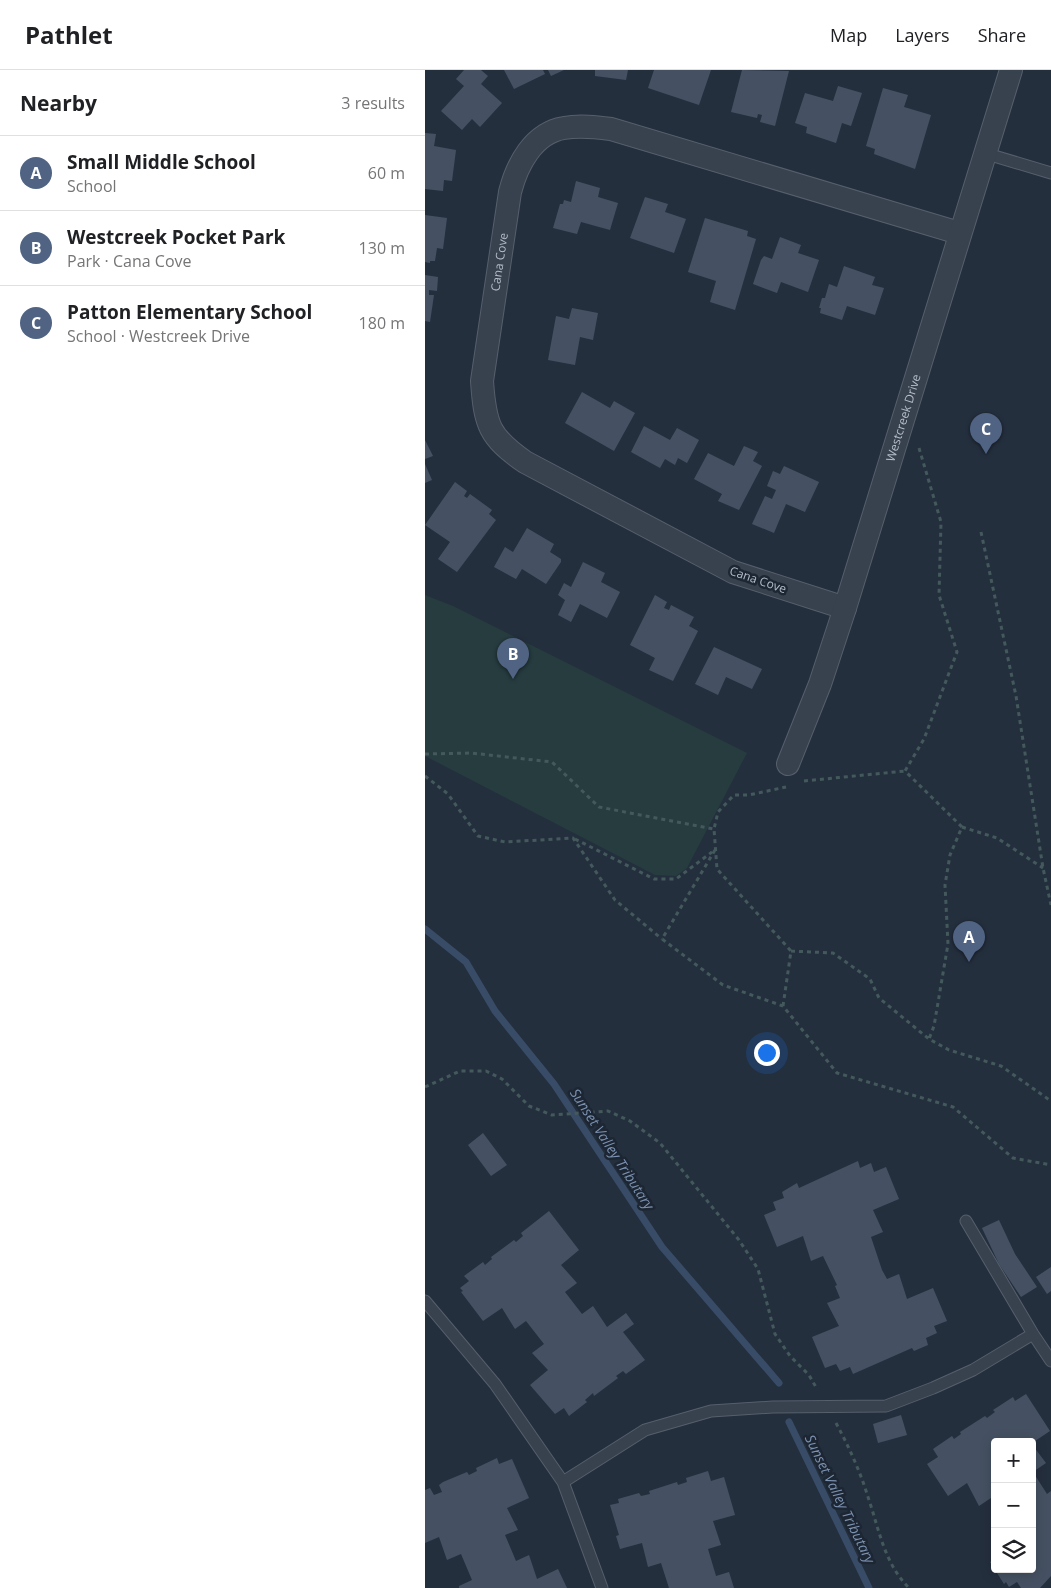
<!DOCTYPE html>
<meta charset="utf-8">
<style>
:root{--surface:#fff;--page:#f6f6f6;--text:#202124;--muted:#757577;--line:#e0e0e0;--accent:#506383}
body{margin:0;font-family:"Open Sans",sans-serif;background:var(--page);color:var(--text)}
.controls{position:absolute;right:15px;bottom:15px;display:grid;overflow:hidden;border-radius:5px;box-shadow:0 2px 12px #0003}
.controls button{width:45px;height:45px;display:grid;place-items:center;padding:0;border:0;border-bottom:1px solid var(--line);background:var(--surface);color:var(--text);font:25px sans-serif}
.you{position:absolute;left:341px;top:982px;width:18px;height:18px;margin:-12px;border:4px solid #fff;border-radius:50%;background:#1a73e8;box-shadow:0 0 0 8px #1a73e833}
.badge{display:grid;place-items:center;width:32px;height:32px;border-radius:50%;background:var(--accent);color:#fff;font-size:16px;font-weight:700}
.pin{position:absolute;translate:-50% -41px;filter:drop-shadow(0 1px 2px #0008)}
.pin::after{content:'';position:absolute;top:26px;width:18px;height:15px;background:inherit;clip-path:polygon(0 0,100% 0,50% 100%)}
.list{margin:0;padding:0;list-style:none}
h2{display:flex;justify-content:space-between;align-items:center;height:65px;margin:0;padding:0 20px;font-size:21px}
h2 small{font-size:16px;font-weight:400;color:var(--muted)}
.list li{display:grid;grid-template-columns:32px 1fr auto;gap:15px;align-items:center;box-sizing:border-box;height:75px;padding:0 20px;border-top:1px solid var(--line)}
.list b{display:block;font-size:19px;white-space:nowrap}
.list p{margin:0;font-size:16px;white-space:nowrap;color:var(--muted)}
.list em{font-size:16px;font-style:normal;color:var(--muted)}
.icon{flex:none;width:28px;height:28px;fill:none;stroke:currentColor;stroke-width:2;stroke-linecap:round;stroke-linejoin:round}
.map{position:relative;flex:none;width:626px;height:1518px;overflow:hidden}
header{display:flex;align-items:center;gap:30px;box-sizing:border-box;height:70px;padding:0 25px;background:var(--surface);border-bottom:1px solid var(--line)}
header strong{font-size:24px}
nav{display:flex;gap:28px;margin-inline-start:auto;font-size:18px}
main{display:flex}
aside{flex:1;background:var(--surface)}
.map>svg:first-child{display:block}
</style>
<header>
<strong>Pathlet</strong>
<nav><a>Map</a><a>Layers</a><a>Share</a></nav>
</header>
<main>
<aside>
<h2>Nearby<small>3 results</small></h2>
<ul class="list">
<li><span class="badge">A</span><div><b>Small Middle School</b><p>School</p></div><em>60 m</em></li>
<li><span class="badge">B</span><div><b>Westcreek Pocket Park</b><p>Park · Cana Cove</p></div><em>130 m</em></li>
<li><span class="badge">C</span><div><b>Patton Elementary School</b><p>School · Westcreek Drive</p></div><em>180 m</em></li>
</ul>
</aside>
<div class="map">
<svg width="626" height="1518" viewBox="0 0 626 1518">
<rect width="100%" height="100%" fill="#242f3e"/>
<path fill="#263c3f" d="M0 525 28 536 322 683 262 798 251 806 230 805 0 686Z"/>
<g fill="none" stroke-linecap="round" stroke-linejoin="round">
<path stroke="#394c67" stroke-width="7" d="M0 859 41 892 70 941 129 1014 237 1177 354 1313
M364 1352 444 1518"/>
</g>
<path fill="#455162" d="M39 0H56L63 6 56 14 77 33 55 57 47 49 37 60 16 41 39 16 31 9Z
M79 0H118L120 4 89 19Z
M123 0H139L126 6Z
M170 0H203L201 10 170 6Z
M229 0H286L274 35 223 18Z
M317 0 364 1 350 56 335 52 337 45 333 44 332 48 306 42Z
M413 16 437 23 426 56 417 53 411 73 381 63 382 57 370 53 380 23 408 31Z
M458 18 483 25 479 37 506 45 490 99 449 84 450 79 441 76Z
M0 63 11 64 9 76 31 80 27 111 19 110 18 121 0 119Z
M151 111 175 118 173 127 193 133 185 160 156 152 152 164 128 158 135 134H138L139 130 146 132Z
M220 127 243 134 240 142 261 149 249 183 205 168Z
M0 145 22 148 18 179 12 178 10 191H5V193L0 192Z
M280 148 323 161 322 166 331 169 310 240 285 232 291 211 263 202Z
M355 167 376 175 373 183 394 190 383 222 356 212 352 223 328 214 336 190 339 186 347 189Z
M419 196 450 207 447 215 459 218 450 245 422 236 417 250 395 243 396 238H394L397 228H400L404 214 412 217Z
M0 205 13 207 12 221 4 220V225H9L5 252 0 251Z
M147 238 173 243 168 270 155 267 150 295 123 290 131 246 144 249Z
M157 322 185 338 189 331 210 343 189 381 140 353Z
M219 356 245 370 252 358 274 370 262 393 253 388 250 395 240 389 235 398 206 382Z
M0 370 8 386 0 389Z
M319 376 333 382 328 391 337 396 314 440 293 431 297 424 269 409 283 383 309 396Z
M0 394 7 410 0 413Z
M359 396 394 412 380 442 361 434 349 463 327 454 340 426 347 429 351 420 342 416 348 401 355 404Z
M30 412 42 421 39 426 42 428 45 424 67 440 64 444 71 450 32 502 13 489 25 472 0 455Z
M102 458 129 474 125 482 136 489V492L121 514 97 499 91 509 69 497 80 477 88 482Z
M158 492 180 503 176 512 195 522 182 548 155 534 146 552 133 545 140 530 133 525 139 513 146 517Z
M230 525 242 532 239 538 244 540 246 535 269 547 264 556 273 561 248 611 224 600 230 588 205 575Z
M289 577 337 599 327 619 301 607 293 625 270 614Z
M58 1063 82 1095 66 1106 43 1075Z
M433 1091 435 1098 446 1093 449 1102 461 1097 474 1129 448 1140 458 1162 446 1167 457 1200 462 1209 474 1204 482 1229 508 1218 522 1251 509 1256 512 1263 501 1268 503 1275 489 1281 487 1278 428 1304 425 1297 415 1301 411 1294 400 1298 387 1267 414 1256 402 1233 415 1228 410 1216 412 1215 398 1186 386 1191 378 1166 352 1177 339 1145 351 1140 348 1132 359 1128 357 1122 372 1113 374 1118Z
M124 1141 154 1180 136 1195 152 1213 140 1222 157 1244 168 1236 182 1257 201 1243 209 1254 198 1262 220 1290 201 1304 198 1301 191 1306 193 1308 169 1326 168 1323 160 1330 162 1332 144 1346 139 1338 130 1344 105 1315 123 1300 107 1283 119 1274 101 1251 90 1259 77 1238 58 1251 36 1222 38 1221 35 1218 44 1211 39 1206 58 1192 60 1195 67 1189 66 1187 89 1170 91 1172 98 1166 96 1163Z
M574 1150 590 1184 612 1217 596 1227 574 1194 557 1158Z
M626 1197V1221L622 1224 611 1207Z
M601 1324 625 1361 607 1373 570 1372V1434L566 1428 554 1436 542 1413 523 1426 502 1394 513 1387 508 1379 527 1366 529 1369 536 1364 535 1362 560 1346 562 1348 570 1342 568 1340 588 1327 590 1331Z
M476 1345 482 1365 453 1373 448 1354Z
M609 1377 621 1393 608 1402 622 1424 626 1421V1506L615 1518H596L592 1512 584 1517 581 1512 579 1514 565 1492 570 1489V1499H607V1378Z
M72 1388 74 1394 87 1389 104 1428 82 1438 93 1460 80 1465 91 1491 104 1485 112 1509 133 1499 142 1518H34V1516L47 1510 36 1484 22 1490 14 1467 0 1473V1420L5 1418 9 1425 17 1422 14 1415 18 1412 42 1402 44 1405 52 1401 51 1398Z
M283 1401 286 1411 299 1407 310 1445 288 1451 296 1475 283 1479 291 1506 304 1502 309 1518H244L236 1493 223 1497 217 1473 195 1479 191 1466 194 1465 185 1435 194 1433 193 1429 214 1423 216 1426 225 1424 224 1421 252 1412 253 1415 262 1412 261 1408Z"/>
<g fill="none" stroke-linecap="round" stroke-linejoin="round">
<g stroke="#565f6c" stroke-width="13">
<path id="lane" d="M559 83 626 103
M541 1151 608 1264 626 1291
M0 1231 70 1314 138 1412 177 1518
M138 1412 220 1360 286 1341 348 1337 461 1336 508 1318 548 1300 608 1264"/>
</g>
<g stroke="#565f6c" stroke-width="24">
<g id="street">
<path id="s1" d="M420 538 308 502 100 392C64 367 60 355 57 311L85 122C92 95 108 63 139 58 155 55 171 57 186 59L534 163"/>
<path id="s2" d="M363 694 395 614 420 538 586 0"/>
</g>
</g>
<path stroke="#44595c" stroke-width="3" stroke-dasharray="4 4" stroke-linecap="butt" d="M494 378 516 452 514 525 532 582 499 669 480 701 537 757 525 785 520 815 523 874 509 956 504 969
M556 462 591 626 618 798 626 835
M0 684 46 683 127 692 174 737 289 759
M0 706 23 724 53 766 80 772 148 768 190 830 237 869
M379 711 480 701
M537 757 572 768 618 798
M150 769 229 809H251L287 782
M290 780 237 869 298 915 358 936 412 1003 528 1037 588 1088 626 1095
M366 881 408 883 445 909 454 928 504 969 524 980 576 996 626 1031
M358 936 366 881 292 799 289 759 293 742 309 725H324L361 717
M0 1017 35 1001H61L77 1009 104 1036 127 1045 183 1041 205 1051 235 1073 314 1170 333 1199 350 1264 365 1286 384 1305 392 1319
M411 1353C424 1377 435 1401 443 1427 454 1459 459 1493 484 1518"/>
<use href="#lane" stroke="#38414e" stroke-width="11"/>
<use href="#street" stroke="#38414e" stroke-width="22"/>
</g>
<g text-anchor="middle" stroke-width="5" stroke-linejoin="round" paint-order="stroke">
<g font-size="12" fill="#b4bcc9" stroke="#1d2633">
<text dy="4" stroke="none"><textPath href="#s1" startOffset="570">Cana Cove</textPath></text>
<text dy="4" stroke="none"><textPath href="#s2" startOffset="365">Westcreek Drive</textPath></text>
<text transform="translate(333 510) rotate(19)" y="4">Cana Cove</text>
</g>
<g font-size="14" font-style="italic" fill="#7c92b1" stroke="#1d2633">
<text transform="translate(187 1079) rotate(57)" y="5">Sunset Valley Tributary</text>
<text transform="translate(415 1429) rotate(64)" y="5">Sunset Valley Tributary</text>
</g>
</g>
</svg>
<div class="controls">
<button>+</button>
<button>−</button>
<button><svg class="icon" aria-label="layers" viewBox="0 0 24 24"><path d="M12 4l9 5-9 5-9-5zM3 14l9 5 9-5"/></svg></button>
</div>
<div class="you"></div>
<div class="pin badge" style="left:544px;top:892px">A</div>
<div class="pin badge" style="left:88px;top:609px">B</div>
<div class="pin badge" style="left:561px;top:384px">C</div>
</div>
</main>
